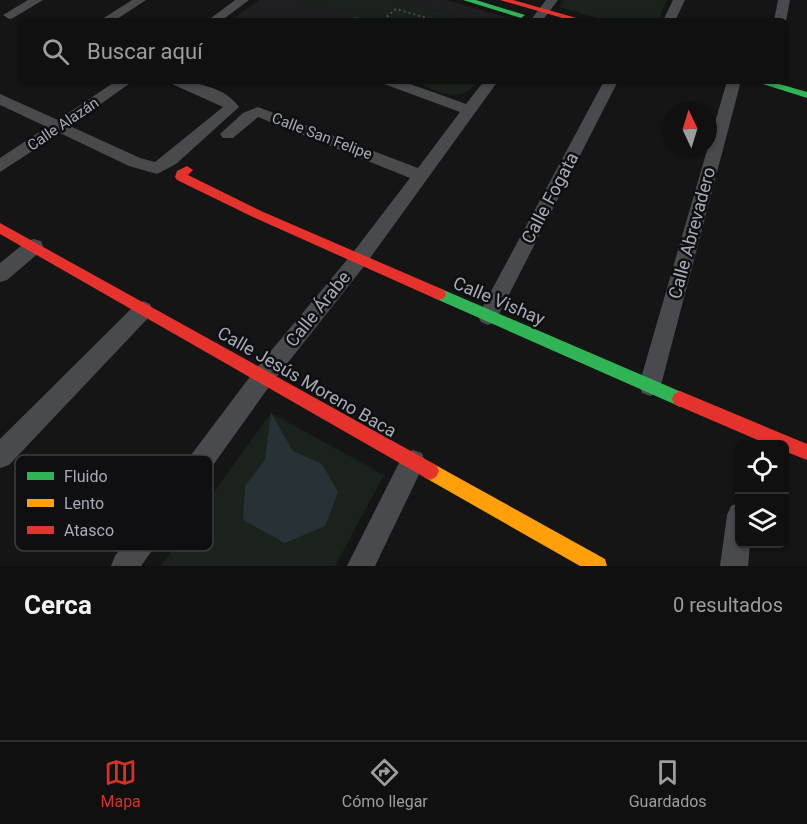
<!DOCTYPE html>
<html lang="es">
<meta charset="utf-8">
<style>
:root{--surface:#101010;--page:#1e1e1e;--text:#f1f3f6;--muted:#9c9d9f;--line:#303030;--accent:#d93025}
body{margin:0;font-family:Roboto,sans-serif;background:var(--page);color:var(--text)}
.controls{position:absolute;right:18px;bottom:18px;display:grid;overflow:hidden;border-radius:9px;box-shadow:0 2px 4px #0004}
.controls button{width:54px;height:54px;display:grid;place-items:center;padding:0;border:0;border-bottom:2px solid var(--line);background:var(--surface);color:var(--text);font:30px sans-serif}
.compass{position:absolute;left:663px;top:102px;width:54px;height:54px;border-radius:50%;background:var(--surface);box-shadow:0 2px 4px #0004;rotate:356deg}
.list{margin:0;padding:0;list-style:none}
h2{display:flex;justify-content:space-between;align-items:center;height:78px;margin:0;padding:0 24px;font-size:26px}
h2 small{font-size:20px;font-weight:400;color:var(--muted)}
.icon{flex:none;width:33px;height:33px;fill:none;stroke:currentColor;stroke-width:2;stroke-linecap:round;stroke-linejoin:round}
.map{position:relative;flex:none;width:807px;height:566px;overflow:hidden}
.search{position:absolute;background:var(--surface);box-shadow:0 2px 4px #0004;left:18px;right:18px;top:18px;height:66px;display:flex;align-items:center;gap:15px;box-sizing:border-box;padding:0 21px;border-radius:9px;color:var(--muted);font-size:22px}
.sheet{height:174px;background:var(--surface)}
nav{display:flex;justify-content:space-around;align-items:center;box-sizing:border-box;height:84px;border-top:2px solid var(--line);background:var(--surface);font-size:16px;color:var(--muted)}
nav a{display:grid;justify-items:center;gap:3px}
nav .on{color:var(--accent)}
.map>svg:first-child{display:block}
</style>
<div class="map">
<svg width="807" height="566" viewBox="0 0 807 566">
<rect width="100%" height="100%" fill="#151515"/>
<path fill="#1f1f21" d="M259 0H300L352 14 344 21H230Z
M396 0H447L519 21H472Z"/>
<path fill="#1b221b" d="M300 0H396L472 21H344L351 14Z
M564 0H667L658 21H608L559 7Z
M412 81H478C458 107 438 90 412 81Z
M271 413 384 475 335 566H161Z"/>
<path fill="#283136" d="M271 413 293 451 322 464 338 492 325 526 285 543 243 520 245 486 265 460Z"/>
<g fill="none" stroke-linecap="round" stroke-linejoin="round">
<path stroke="#4b4c50" stroke-width="2" stroke-dasharray="2 3" stroke-linecap="butt" d="M355 18 363 21
M383 20 396 9 437 21
M369 21 382 20"/>
<path fill="#494a4e" fill-rule="evenodd" d="M28 0H43L13 18 9 19 3 15Z
M132 0H146L114 21H99Z
M235 0H249L221 21H207Z
M546 0H558L542 21H530Z
M673 0H685L675 21H663Z
M778 0H790L786 21H774Z
M116 81H133L70 126 140 158 155 162 223 107 172 84 170 81C192 81 226 87 239 107L176 164 157 174 129 166 60 133 0 172V158L47 127 0 105V94L58 120Z
M382 81H402L466 104 484 81H498L365 265 271 384 141 566H111L115 556 255 370 351 255 410 178 258 117 233 138H223L220 134 243 113 258 107 418 168 460 112 384 84Z
M604 81H618L495 322 488 325 481 322 478 316 481 310Z
M727 81H741L661 385 658 393 650 396 642 393 639 385Z
M34 239 41 241 43 246 41 251 7 280 0 282V263L27 241Z
M143 301 150 304 153 310 150 316 9 465 0 468V439L136 304Z
M413 450 422 453 425 462 375 566H347L404 453Z
M740 502V544H750L748 566H720L727 515 731 506Z"/>
<path fill="#30b455" fill-rule="evenodd" d="M463 0H476L525 15 521 18Z
M753 81H769L807 92V98Z
M439 288 686 394 688 399 686 404 680 407 674 404 434 298 432 294 434 290Z"/>
<path fill="#ff9f0a" fill-rule="evenodd" d="M430 462 605 559 607 566H580L424 477 421 471 424 465Z"/>
<path fill="#e5322d" fill-rule="evenodd" d="M500 0H513L587 21H573Z
M187 166 193 170 188 175 261 211 444 290 446 294 444 298 439 300 434 298 253 217 177 180 175 177 177 171Z
M0 223 436 465 439 471 436 477 430 480 424 477 0 234Z
M680 391 807 444V460L784 451V445H769L674 404 672 399 674 394Z"/>
</g>
<g text-anchor="middle" stroke-width="5" stroke-linejoin="round" paint-order="stroke">
<g font-size="15" fill="#a5acb6" stroke="#0f0f11">
<text transform="translate(63 124) rotate(-34)" y="5">Calle Alazán</text>
<text transform="translate(322 136) rotate(21)" y="5">Calle San Felipe</text>
</g>
<g font-size="18" fill="#a5acb6" stroke="#0f0f11">
<text transform="translate(550 198) rotate(-62)" y="6">Calle Fogata</text>
<text transform="translate(692 233) rotate(-75)" y="6">Calle Abrevadero</text>
<text transform="translate(499 301) rotate(23)" y="6">Calle Vishay</text>
<text transform="translate(318 309) rotate(-51)" y="6">Calle Árabe</text>
<text transform="translate(307 382) rotate(30)" y="6">Calle Jesús Moreno Baca</text>
</g>
</g>
<rect x="15" y="455" width="198" height="96" rx="9" fill="#0f0f11" stroke="#3c3e43" stroke-width="1.5"/>
<rect x="27" y="472" width="27" height="8" fill="#30b455"/>
<rect x="27" y="499" width="27" height="8" fill="#ff9f0a"/>
<rect x="27" y="526" width="27" height="8" fill="#e5322d"/>
<g font-size="16" fill="#a5acb6">
<text x="64" y="482">Fluido</text>
<text x="64" y="509">Lento</text>
<text x="64" y="536">Atasco</text>
</g>
</svg>
<div class="controls">
<button><svg class="icon" aria-label="locate" viewBox="0 0 24 24"><circle cx="12" cy="12" r="6"/><path d="M12 2v4M12 18v4M2 12h4M18 12h4"/></svg></button>
<button><svg class="icon" aria-label="layers" viewBox="0 0 24 24"><path d="M12 4l9 5-9 5-9-5zM3 14l9 5 9-5"/></svg></button>
</div>
<svg class="compass" viewBox="-18 -18 36 36"><path d="M0-13l5 13h-10z" fill="#e53935"/><path d="M0 13l5-13h-10z" fill="#9c9d9f"/></svg>
<div class="search"><svg class="icon" aria-label="search" viewBox="0 0 24 24"><circle cx="10" cy="10" r="6"/><path d="M15 15l6 6"/></svg>Buscar aquí</div>
</div>
<section class="sheet">
<h2>Cerca<small>0 resultados</small></h2>
<ul class="list">
</ul>
</section>
<nav>
<a class="on"><svg class="icon" aria-label="map" viewBox="0 0 24 24"><path d="M3 6l6-2 6 2 6-2v14l-6 2-6-2-6 2zM9 4v14M15 6v14"/></svg>Mapa</a>
<a><svg class="icon" aria-label="directions" viewBox="0 0 24 24"><path d="M12 3l9 9-9 9-9-9zM9 14v-3h6M13 9l2 2-2 2"/></svg>Cómo llegar</a>
<a><svg class="icon" aria-label="saved" viewBox="0 0 24 24"><path d="M7 4h10v16l-5-4-5 4z"/></svg>Guardados</a>
</nav>
